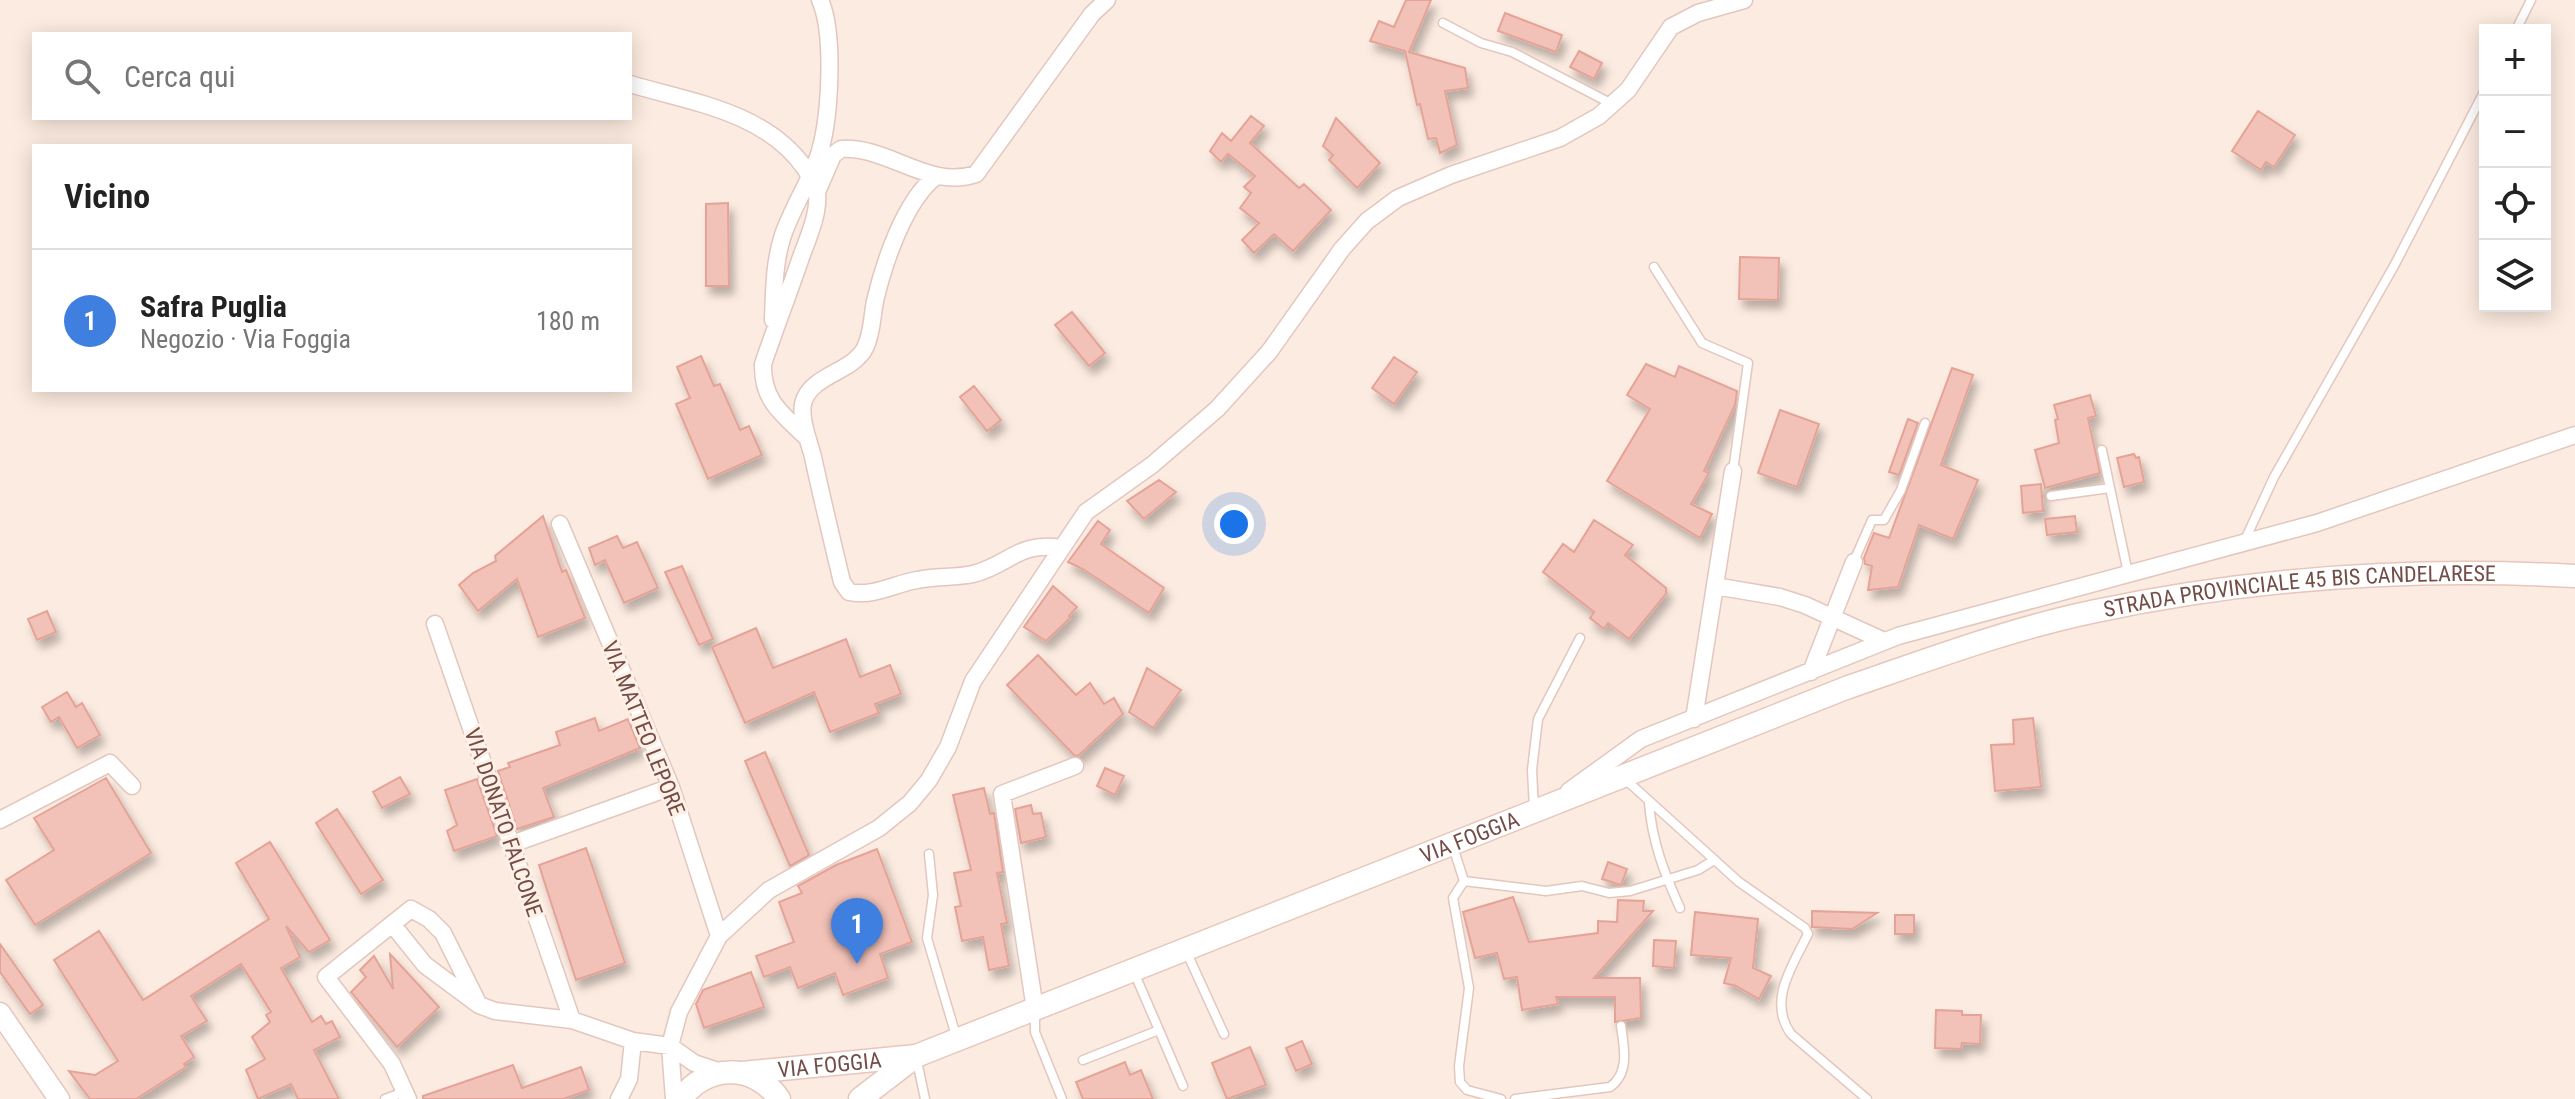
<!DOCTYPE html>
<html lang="it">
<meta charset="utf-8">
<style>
:root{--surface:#fff;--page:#f2f2f2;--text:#222;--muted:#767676;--line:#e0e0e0;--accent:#e94243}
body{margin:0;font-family:"Roboto Condensed",sans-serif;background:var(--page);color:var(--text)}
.controls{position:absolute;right:24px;top:24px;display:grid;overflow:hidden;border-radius:0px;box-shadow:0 4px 20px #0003}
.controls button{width:72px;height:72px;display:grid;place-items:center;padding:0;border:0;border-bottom:2px solid var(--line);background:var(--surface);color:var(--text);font:40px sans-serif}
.you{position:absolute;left:1234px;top:524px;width:28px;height:28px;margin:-20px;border:6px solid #fff;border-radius:50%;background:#1a73e8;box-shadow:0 0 0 12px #1a73e833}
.badge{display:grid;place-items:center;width:52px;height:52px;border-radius:50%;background:var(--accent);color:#fff;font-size:26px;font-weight:700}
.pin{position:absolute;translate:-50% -66px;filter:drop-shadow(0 2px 4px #0008)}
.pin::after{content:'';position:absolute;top:42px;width:28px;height:24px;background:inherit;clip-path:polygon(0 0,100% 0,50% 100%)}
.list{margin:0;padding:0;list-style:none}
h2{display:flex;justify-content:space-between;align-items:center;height:104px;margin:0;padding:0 32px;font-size:34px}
h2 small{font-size:26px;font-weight:400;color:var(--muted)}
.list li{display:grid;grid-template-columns:52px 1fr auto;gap:24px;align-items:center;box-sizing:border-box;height:144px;padding:0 32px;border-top:2px solid var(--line)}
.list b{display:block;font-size:30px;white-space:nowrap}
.list p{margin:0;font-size:26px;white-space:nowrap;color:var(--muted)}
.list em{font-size:26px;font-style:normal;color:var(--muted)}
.icon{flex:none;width:44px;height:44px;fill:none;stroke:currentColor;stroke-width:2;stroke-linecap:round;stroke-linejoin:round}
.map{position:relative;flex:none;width:2575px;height:1099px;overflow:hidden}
.search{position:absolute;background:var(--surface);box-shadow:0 4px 20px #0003;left:32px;top:32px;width:600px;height:88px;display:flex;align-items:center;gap:20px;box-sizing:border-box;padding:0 28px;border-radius:0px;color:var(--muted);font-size:30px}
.panel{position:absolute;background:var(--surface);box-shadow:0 4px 20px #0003;left:32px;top:144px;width:600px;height:248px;border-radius:0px}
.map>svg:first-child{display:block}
</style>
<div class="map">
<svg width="2575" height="1099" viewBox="0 0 2575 1099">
<defs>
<filter id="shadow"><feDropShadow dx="4.5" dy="8" stdDeviation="4" flood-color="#0004"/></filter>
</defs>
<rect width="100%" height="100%" fill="#fcebe0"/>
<path fill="#f2c1b7" stroke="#e5a397" stroke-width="2" filter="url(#shadow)" d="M1406 0H1431L1409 52 1465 68 1468 88 1445 91 1457 145 1440 153 1436 138 1428 139 1420 104 1417 105 1405 51 1370 41 1379 21 1394 27Z
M1505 13 1562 35 1556 52 1498 31Z
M1579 51 1602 63 1594 79 1570 67Z
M2258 111 2295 135 2274 167 2266 162 2261 170 2232 151Z
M1251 116 1264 126 1250 143 1299 188 1304 184 1331 210 1293 251 1274 234 1254 253 1242 240 1259 223 1240 208 1251 193 1244 187 1255 176 1228 154 1221 162 1210 151 1222 133 1231 141Z
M1336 118 1380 163 1357 188 1329 160 1333 155 1323 146Z
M728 203 729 286H706V204Z
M1740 257 1779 258 1778 300 1739 299Z
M1072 312 1105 353 1089 366 1055 325Z
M701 356 714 386 720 384 740 430 749 426 762 455 708 479 676 404 690 398 677 367Z
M1394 357 1417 372 1394 404 1372 388Z
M1646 364 1675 377 1679 366 1737 391 1735 405 1704 471 1709 473 1691 504 1712 514 1700 538 1607 481 1650 409 1627 395Z
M1952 368 1973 375 1941 465 1978 480 1953 539 1919 525 1898 587 1868 590 1872 566 1865 564 1864 558 1869 545 1874 533 1889 538Z
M974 386 1001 420 987 431 960 397Z
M2090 395 2096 416 2088 418 2100 473 2045 488 2035 450 2059 443 2055 420 2058 419 2054 405Z
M1780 410 1819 424 1797 487 1758 473Z
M1908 419 1918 423 1899 475 1889 472Z
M2134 454 2136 458 2139 457 2144 482 2124 487 2117 458Z
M1159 480 1176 492 1144 519 1127 501Z
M2041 484 2043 511 2023 513 2021 486Z
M543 516 562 572 566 570 585 618 538 637 517 579 478 611 459 585 473 573 496 561 495 556Z
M2075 516 2077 532 2047 535 2045 519Z
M1594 520 1633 545 1625 555 1666 588V594L1629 639 1608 623 1604 629 1590 618 1594 612 1543 572 1563 544 1574 552Z
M1098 521 1110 530 1101 544 1164 588 1149 613 1083 569 1068 562Z
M617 536 623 548 637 542 658 588 624 603 605 560 595 565 589 548Z
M682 566 713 639 699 645 665 572Z
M1053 586 1077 607 1069 616 1070 618 1046 641 1024 627Z
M47 611 56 632 37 640 28 619Z
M756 628 773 668 846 639 860 677 890 665 901 694 875 704 879 713 830 732 814 692 745 723 712 647Z
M1038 655 1076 695 1090 683 1104 704 1114 698 1123 714 1078 756 1074 755 1007 685Z
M1147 668 1181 690 1153 728 1129 712Z
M67 692 76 707 82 703 100 735 77 748 59 717 51 722 42 707Z
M595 718 599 731 628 719 640 748 543 788 554 817 517 829 498 771 510 767 508 763 560 745 556 732Z
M2033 718 2041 787 1995 791 1991 745 2014 744 2013 720Z
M765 752 809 855 790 866 745 761Z
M1105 768 1124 776 1115 795 1097 786Z
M400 777 410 794 382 808 373 792Z
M106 778 151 853 35 925 6 880 54 850 34 818Z
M477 779 497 836 454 851 447 831 457 825 445 790Z
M984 788 990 814 994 813 1003 872 997 873 1007 923 1001 924 1009 966 989 970 983 937 962 941 955 907 961 906 954 873 971 870 953 795Z
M1031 805 1033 814 1041 813 1046 837 1021 843 1015 809Z
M337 809 383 880 361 894 316 823Z
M270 842 330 940 309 952 286 926 300 957 281 968 312 1022 321 1016 326 1024 332 1021 340 1037 314 1050 339 1099H298L291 1084 258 1099 246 1070 265 1059 252 1037 270 1022 266 1015 271 1012 241 964 191 996 207 1021 181 1036 194 1057 184 1064 186 1067 136 1099H90L69 1071 95 1075 118 1061 54 960 99 931 143 1000 269 919 236 863Z
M586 848 625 963 576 980 539 865Z
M877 849 912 942 880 954 888 978 843 995 835 973 798 988 790 967 764 977 756 956 794 942 779 902 802 893 798 886 836 865Z
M1608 862 1627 869 1621 885 1602 879Z
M1513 897 1529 942 1598 933V921L1617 922 1618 900 1644 901 1643 911H1653L1594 978H1640L1641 1018 1615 1022V997H1556L1558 1004 1522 1010 1517 977 1504 979 1497 953 1475 958 1463 912Z
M1812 911 1877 913 1852 929 1812 927Z
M1695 912 1758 919 1753 968 1771 976 1759 999 1736 986 1724 983 1731 958 1691 955Z
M1895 915H1914V934H1895Z
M1654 940 1676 941 1674 968 1653 966Z
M0 944 43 1005 30 1014 0 972Z
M390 954 439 1007 397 1047 351 992 366 977 360 970 374 956 393 989Z
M751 972 764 1007 704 1028 696 1004 703 990Z
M1936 1010 1962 1011V1015H1981L1980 1044 1962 1043 1961 1049 1935 1048Z
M1302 1041 1312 1064 1296 1071 1286 1048Z
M1250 1047 1266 1085 1227 1099 1212 1063Z
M1125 1062 1130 1075 1141 1070 1153 1099H1083L1076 1082Z
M513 1065 522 1088 581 1067 589 1090 563 1099H423V1096Z"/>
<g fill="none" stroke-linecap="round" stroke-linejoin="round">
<g stroke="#e2c7bf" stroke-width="11">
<path id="service" d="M1443 23 1481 43 1512 52 1612 104
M2516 30 2531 0
M1654 267 1702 343 1748 363 1733 471
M2102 450 2128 573
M2051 496 2110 488
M2244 542 2274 477 2394 266 2485 90
M1854 561 1872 520H1884L1901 490 1925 423
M1625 779 1739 882 1805 928 1808 934C1793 965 1767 1001 1791 1034L1867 1099
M1649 803C1652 841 1664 873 1680 908
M1534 809 1532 770 1538 719 1580 638
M1452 844 1464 881 1546 891 1582 886 1609 893 1630 891 1698 870 1714 860
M929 854 933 895 927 938 957 1039
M1464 881 1453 898 1469 988 1459 1066 1460 1082 1467 1090 1501 1099
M1186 951 1224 1034
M1035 1013V1032L1062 1099
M1159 1030 1183 1086
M1083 1060 1159 1030 1133 970
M917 1061 925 1099
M385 1099 404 1092
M1515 1099 1610 1087C1630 1073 1624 1047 1621 1026"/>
</g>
<g stroke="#e2c7bf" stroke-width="19">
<path id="minor" d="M630 84C691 102 765 112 804 167 809 175 816 185 817 194 819 215 807 240 800 260 788 295 775 329 763 364 762 402 783 414 808 439
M935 177C904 202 884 263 875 301 872 317 872 334 865 348 852 373 809 375 803 404 800 420 809 441 813 457 822 499 832 540 842 582L849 592C873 597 894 584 917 580 935 576 955 578 973 574 1009 565 1018 541 1061 548
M817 192 833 155 841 149C889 146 928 190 976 174L1092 14 1107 0
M773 320C774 292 774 262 783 235 793 206 811 180 820 151 830 116 835 33 820 0
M560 524 671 787 719 936
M1715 586 1780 597 1805 605 1884 641
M435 624 572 1020
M1811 672 1854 562
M1694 719 1733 471
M1569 791 1641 739 1898 636 2317 523 2575 435
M0 820 110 763 132 786
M512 844 671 787
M392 924 425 965 479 1005 495 1011 572 1020 633 1041 670 1046 694 1063 721 1072
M1035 1009 1002 794 1075 766
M408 1099 392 1064 326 977 411 909 429 919 443 933 479 1005
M619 1099 629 1079 633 1041
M674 1099 670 1046 679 1012 719 936 769 890 879 828 910 803 929 780 948 747 973 681 1086 512 1152 465 1217 409 1269 352 1342 249 1367 221 1398 198 1451 175 1560 138 1599 116 1628 90 1671 27 1698 13 1744 0"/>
</g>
<g stroke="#e2c7bf" stroke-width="23">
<path id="tertiary" d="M0 1013 59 1099"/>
</g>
<g stroke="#e7c6bc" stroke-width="25">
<g id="secondary">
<path id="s1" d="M742 1073 916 1056 1846 688C1927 660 2007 630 2091 612 2250 578 2412 567 2575 576"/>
<path d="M681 1099C705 1064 755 1063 779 1099"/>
<path d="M860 1099 916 1056"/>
</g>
</g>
<use href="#service" stroke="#fff" stroke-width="8"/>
<use href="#minor" stroke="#fff" stroke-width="16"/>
<use href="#tertiary" stroke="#fff" stroke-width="20"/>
<use href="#secondary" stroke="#fff" stroke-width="22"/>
</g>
<g text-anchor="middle" stroke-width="6" stroke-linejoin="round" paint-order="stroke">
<g font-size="22" fill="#734d47" stroke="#fff0e6">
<text dy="8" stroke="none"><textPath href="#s1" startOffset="1642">STRADA PROVINCIALE 45 BIS CANDELARESE</textPath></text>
<text transform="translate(644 728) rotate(68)" y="8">VIA MATTEO LEPORE</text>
<text transform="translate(504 822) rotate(71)" y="8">VIA DONATO FALCONE</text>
<text dy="8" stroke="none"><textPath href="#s1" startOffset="770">VIA FOGGIA</textPath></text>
<text dy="8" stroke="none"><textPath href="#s1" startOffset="88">VIA FOGGIA</textPath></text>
</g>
</g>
</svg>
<div class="controls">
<button>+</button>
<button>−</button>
<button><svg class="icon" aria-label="locate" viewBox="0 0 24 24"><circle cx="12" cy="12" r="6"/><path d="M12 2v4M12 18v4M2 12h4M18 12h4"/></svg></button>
<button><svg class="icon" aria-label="layers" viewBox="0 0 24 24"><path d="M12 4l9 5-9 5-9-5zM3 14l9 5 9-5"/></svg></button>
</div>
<div class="you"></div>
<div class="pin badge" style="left:857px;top:964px;background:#3f7fe0">1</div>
<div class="search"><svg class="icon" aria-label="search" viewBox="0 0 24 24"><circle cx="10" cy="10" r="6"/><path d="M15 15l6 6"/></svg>Cerca qui</div>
<section class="panel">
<h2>Vicino<small></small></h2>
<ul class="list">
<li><span class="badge" style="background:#3f7fe0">1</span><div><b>Safra Puglia</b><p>Negozio · Via Foggia</p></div><em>180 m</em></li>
</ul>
</section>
</div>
